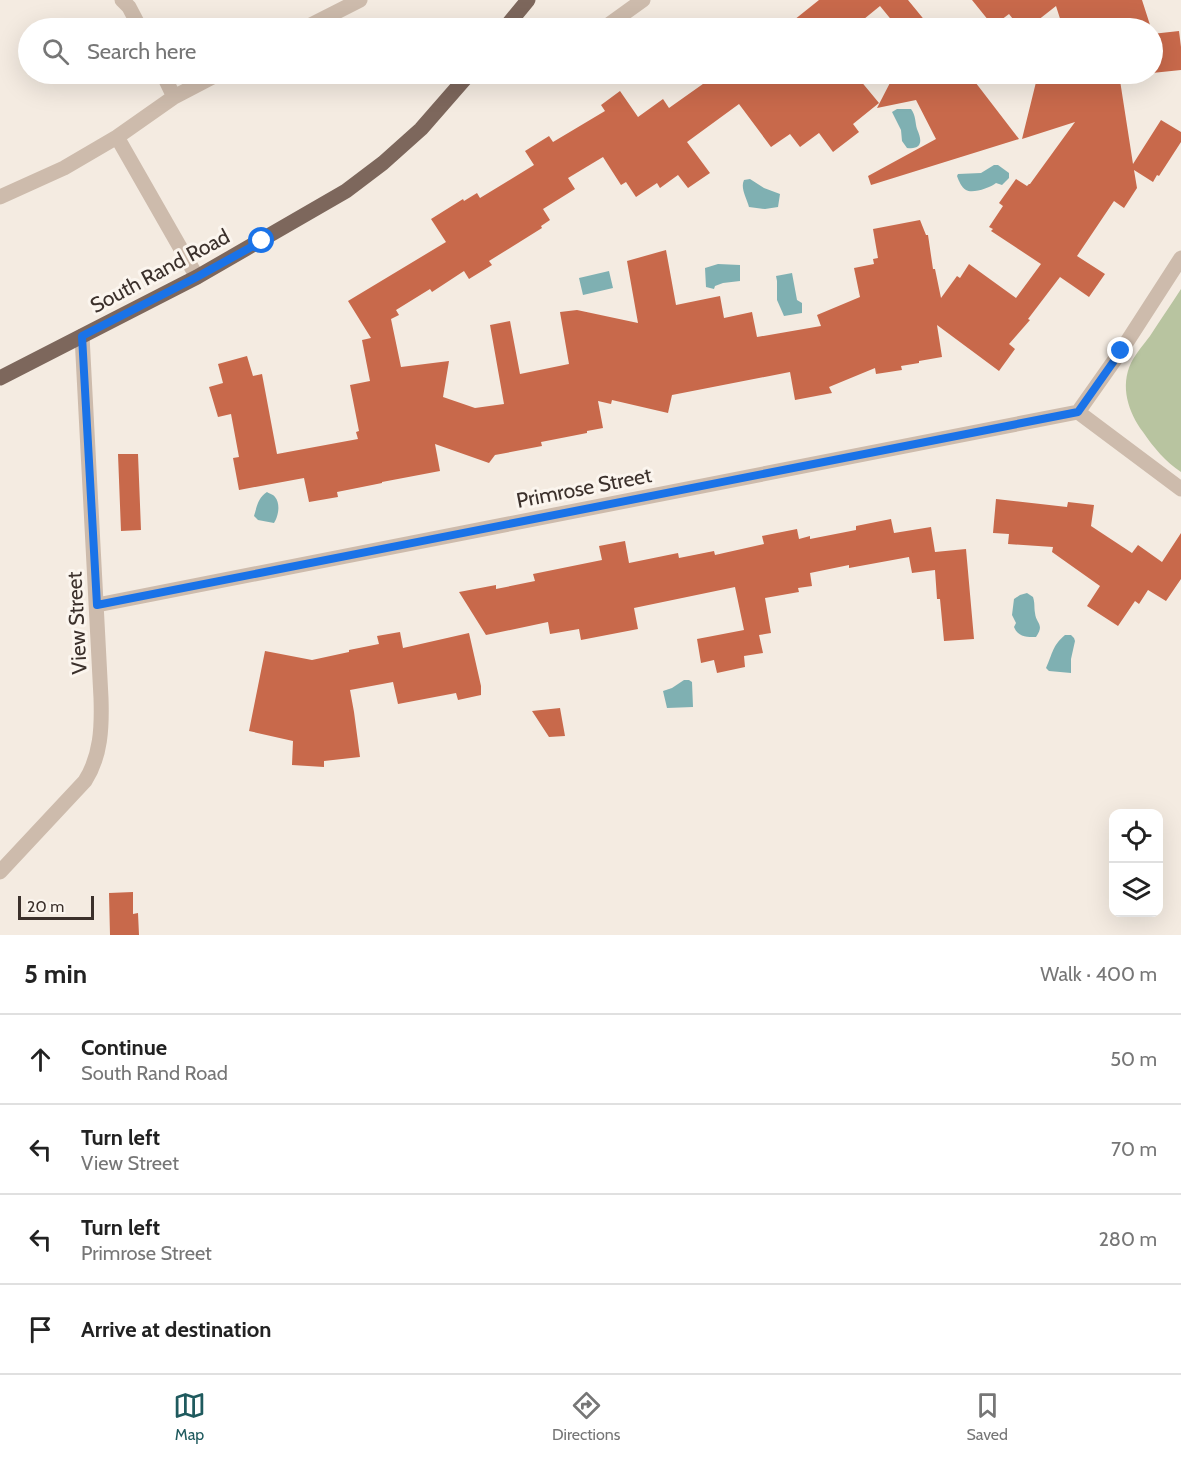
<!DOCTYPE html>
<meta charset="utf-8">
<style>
:root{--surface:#fff;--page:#f6f6f6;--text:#222;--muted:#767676;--line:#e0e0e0;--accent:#1f5a5e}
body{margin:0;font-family:Cabin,sans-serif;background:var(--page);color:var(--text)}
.controls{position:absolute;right:18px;bottom:18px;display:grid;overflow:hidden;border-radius:12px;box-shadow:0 6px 24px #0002}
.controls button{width:54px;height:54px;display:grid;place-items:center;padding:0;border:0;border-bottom:2px solid var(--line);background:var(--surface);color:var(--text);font:30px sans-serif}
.scale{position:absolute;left:18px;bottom:15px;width:76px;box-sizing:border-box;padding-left:6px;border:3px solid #3b302b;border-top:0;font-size:16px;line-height:21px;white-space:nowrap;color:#3b302b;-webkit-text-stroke:4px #fbf5ee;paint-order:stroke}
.stop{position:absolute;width:18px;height:18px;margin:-14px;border:4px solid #1a73e8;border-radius:50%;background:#fff}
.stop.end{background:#1a73e8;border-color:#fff;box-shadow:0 2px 6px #0008}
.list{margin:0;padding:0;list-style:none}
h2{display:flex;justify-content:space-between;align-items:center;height:78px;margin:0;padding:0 24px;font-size:26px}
h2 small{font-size:20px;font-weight:400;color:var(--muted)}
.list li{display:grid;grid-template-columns:39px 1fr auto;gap:18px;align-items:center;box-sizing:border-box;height:90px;padding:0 24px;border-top:2px solid var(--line)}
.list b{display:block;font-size:22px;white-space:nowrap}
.list p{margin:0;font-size:20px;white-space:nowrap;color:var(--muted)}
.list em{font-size:20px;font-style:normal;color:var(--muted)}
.icon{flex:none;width:33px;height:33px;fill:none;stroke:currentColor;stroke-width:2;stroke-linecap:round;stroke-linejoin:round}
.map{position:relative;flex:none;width:1181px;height:935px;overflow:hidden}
.search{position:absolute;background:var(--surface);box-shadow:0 6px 24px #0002;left:18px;right:18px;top:18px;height:66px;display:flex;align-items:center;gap:15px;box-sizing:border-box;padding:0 21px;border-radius:33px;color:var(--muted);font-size:22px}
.sheet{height:438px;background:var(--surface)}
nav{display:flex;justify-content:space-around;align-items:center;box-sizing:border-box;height:84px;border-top:2px solid var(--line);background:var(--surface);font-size:16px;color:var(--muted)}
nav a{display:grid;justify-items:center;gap:3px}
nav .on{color:var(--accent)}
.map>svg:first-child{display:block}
</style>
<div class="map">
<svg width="1181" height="935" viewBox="0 0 1181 935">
<rect width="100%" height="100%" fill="#f4ebe1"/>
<path fill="#b8c4a0" d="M1181 289V472C1166 462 1153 447 1143 432 1128 412 1120 386 1131 363 1136 353 1144 344 1150 336 1160 320 1171 305 1181 289Z"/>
<path fill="#7fb0b2" d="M897 109H911C916 116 915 122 917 129 922 140 923 150 907 148L902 141 901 130 892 112Z
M994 165H998L1009 173V178L1002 185 996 183C990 188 972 194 966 190 961 187 959 181 957 176L958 174 981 173Z
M750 179 764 188 780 194 778 207 765 209 749 207C747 199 740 188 744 180Z
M718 264 740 265V281L723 283 715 286 714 289 706 287 705 268Z
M609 271 613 288 583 295 579 278Z
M792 273 797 300 802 303V313L784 316 777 300V281L776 276Z
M267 492C270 494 273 494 275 497 281 504 278 517 274 523L258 520 254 516C257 506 258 498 267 492Z
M1027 593 1033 597C1035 603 1034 607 1035 613 1036 624 1045 624 1036 637 1026 637 1018 637 1014 627L1016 623 1012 615 1014 599 1020 595Z
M1065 635H1071L1074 638 1075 641 1071 659V673L1049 671 1046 668C1053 653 1052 646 1065 635Z
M684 680H689L692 682 693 707 667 708 663 691 672 688Z"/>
<path fill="#c8694b" d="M819 0H908L931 28H898L880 6 853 28H784Z
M972 0H1142L1151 28H1063L1056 6 1028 28H1020L1009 14 993 26Z
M1179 31 1181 47V70L1152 73V34Z
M717 74H855L879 103 853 124 859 132 833 152 819 133 800 147 790 134 771 147 739 104 687 142 710 173 688 188 678 175 660 188 657 183 636 197 626 182 621 185 603 157 568 178 575 189 543 209 550 220 541 226 542 228 489 261 492 265 469 279 464 271 432 292 430 289 396 310 399 315 391 319 401 367 449 361 443 397 475 408 504 404 490 325 510 321 520 374 569 364 560 312 577 310 638 323 627 261 666 250 676 305 720 296 724 318 752 312 757 337 821 326 817 315 860 297 854 268 874 264 873 259 878 258 873 229 920 220 926 235H928L933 269H935L941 298 957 276 960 278 969 264 1016 298 1041 264 991 231 993 229 989 227 1003 206 999 203 1016 179 1027 186 1029 184H1030L1075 122 1022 139 1038 74H1119L1133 164 1161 120 1181 132V142L1159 176 1157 175 1153 182 1134 170 1137 188 1124 208 1114 201 1077 256 1105 274 1089 297 1060 277 1028 319 1030 320 1009 344 1015 349 999 371 937 325 942 357 919 361V363L901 366 902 370 876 374 875 368 829 387 832 393 795 400 790 372 672 395 668 413 612 400 611 404 598 401 603 428 587 431V433L541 442 542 446 495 455 489 463 435 444 440 471 382 482V483L337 492 338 497 309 502 304 478 239 490 233 458 239 457 231 414 218 417 209 387 223 383 218 364 247 356 253 376 262 374 277 454 358 439 356 432 359 431 350 385 370 381 362 340 371 338 348 301 446 242 431 219 463 199 464 201 477 193 480 198 534 165 525 151 549 136 553 142 605 111 601 105 620 91 638 117 663 99 669 108Z
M903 74H969L1019 139 871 185 868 176 936 139 916 100 877 108 893 77Z
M118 454H138L141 530 121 531Z
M996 499 1067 507 1068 502 1094 505 1091 526 1132 553 1138 545 1162 562 1181 533V579L1166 601 1148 590 1139 604 1135 601 1118 626 1087 606 1100 586 1052 552 1053 547 1008 544 1009 534 993 533Z
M891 519 894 533 931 527 935 552 966 549 974 639 944 641 940 599H937L935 570 912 573 909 557 849 568V565L810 573 812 586 798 588 799 592 765 598 771 633 759 635 763 653 744 656 745 667 717 673 714 660 701 663 697 639 744 630 735 587 634 608 638 629 581 640 579 629 550 634 548 622 486 635 459 592 496 585V589L535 581 533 574 602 560 599 546 625 541 629 563 678 553 679 558 714 551 715 555 764 544 762 536 797 529 799 539 810 536V539L856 530V526Z
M400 632 403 648 469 633 481 686V695L458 700 456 693 398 704 393 682 350 690 354 712 360 757 324 761V767L292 765 293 741 249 731 265 651 312 660 349 652V650L379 644 377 636Z
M560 708 565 736 549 737 532 711Z
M133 892V914L138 913 139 935H110L109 893Z"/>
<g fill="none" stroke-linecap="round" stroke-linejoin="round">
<path stroke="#cdbbac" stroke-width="15" d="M122 0 129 7 140 28
M305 28 360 0
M604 28 643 0
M163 74 174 97
M117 137 197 277
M0 197 64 168 117 137 174 97 218 74
M1078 412 1181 489
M97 605 1078 412 1121 351 1181 258
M0 872 85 781C101 756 102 727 101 698L82 336"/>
<path stroke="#7d675c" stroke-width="15" d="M505 28 528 0
M0 378 197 277 346 191 383 163 421 129 469 74"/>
</g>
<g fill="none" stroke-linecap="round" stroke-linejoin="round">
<path stroke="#1a73e8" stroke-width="8" d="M262 241 197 277 82 336 97 605 1078 412 1121 351"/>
</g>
<g text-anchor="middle" stroke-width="6" stroke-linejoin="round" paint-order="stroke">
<g font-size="21" fill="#3b302b" stroke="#fbf5ee">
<text transform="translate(160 271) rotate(-28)" y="7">South Rand Road</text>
<text transform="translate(584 488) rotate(-11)" y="7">Primrose Street</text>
<text transform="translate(77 623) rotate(-93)" y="7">View Street</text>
</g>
</g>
</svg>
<div class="controls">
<button><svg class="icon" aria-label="locate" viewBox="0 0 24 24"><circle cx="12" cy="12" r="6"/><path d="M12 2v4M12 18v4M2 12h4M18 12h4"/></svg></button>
<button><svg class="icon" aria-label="layers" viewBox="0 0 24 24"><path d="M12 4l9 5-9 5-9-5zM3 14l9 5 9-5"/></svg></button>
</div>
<div class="scale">20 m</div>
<div class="stop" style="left:262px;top:241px"></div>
<div class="stop end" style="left:1121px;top:351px"></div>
<div class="search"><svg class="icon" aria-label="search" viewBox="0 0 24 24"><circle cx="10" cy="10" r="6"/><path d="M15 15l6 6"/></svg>Search here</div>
</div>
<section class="sheet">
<h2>5 min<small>Walk · 400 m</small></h2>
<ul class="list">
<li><svg class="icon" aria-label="ahead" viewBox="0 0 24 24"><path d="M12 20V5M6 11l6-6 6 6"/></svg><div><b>Continue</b><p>South Rand Road</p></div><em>50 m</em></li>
<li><svg class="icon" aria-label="left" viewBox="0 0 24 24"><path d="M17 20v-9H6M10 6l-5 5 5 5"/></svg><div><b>Turn left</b><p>View Street</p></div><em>70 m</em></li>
<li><svg class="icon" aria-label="left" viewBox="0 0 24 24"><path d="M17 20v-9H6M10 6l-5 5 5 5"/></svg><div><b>Turn left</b><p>Primrose Street</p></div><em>280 m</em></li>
<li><svg class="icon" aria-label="arrive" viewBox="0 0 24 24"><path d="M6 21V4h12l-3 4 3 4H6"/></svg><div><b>Arrive at destination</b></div></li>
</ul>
</section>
<nav>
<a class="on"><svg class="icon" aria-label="map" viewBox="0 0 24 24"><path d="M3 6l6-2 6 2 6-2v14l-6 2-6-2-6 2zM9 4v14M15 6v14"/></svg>Map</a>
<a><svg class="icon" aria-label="directions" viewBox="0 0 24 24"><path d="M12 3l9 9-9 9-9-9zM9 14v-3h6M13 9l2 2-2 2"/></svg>Directions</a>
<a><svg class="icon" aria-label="saved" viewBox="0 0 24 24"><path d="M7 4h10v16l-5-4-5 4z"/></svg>Saved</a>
</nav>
